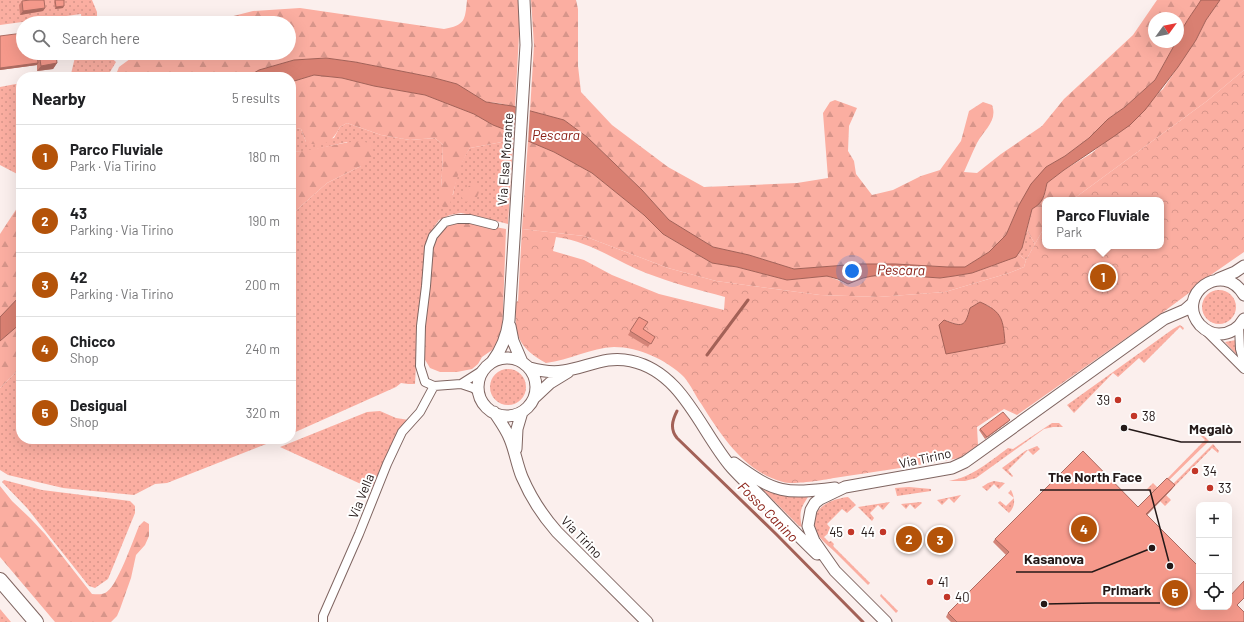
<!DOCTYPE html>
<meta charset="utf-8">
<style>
:root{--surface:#fff;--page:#f6f6f6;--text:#202124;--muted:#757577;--line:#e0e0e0;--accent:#b45309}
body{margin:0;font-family:Barlow,sans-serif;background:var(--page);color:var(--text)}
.controls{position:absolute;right:12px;bottom:12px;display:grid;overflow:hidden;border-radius:8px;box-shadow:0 4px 16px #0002}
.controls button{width:36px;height:36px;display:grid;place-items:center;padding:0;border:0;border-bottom:1px solid var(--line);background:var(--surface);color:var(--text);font:20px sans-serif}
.compass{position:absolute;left:1148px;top:12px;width:36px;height:36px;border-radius:50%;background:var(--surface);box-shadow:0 4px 16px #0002;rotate:57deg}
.you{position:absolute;left:852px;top:271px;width:14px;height:14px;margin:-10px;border:3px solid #fff;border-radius:50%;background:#1a73e8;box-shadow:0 0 0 6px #1a73e833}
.badge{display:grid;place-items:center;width:26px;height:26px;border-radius:50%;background:var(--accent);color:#fff;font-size:13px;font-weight:700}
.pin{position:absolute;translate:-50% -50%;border:2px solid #fff;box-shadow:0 1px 4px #0006}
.popup{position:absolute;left:1042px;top:197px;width:122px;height:52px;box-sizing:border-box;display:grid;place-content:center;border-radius:8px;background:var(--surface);filter:drop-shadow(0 1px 3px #0005);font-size:13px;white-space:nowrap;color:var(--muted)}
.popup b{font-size:15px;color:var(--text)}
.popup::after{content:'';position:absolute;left:50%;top:100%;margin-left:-8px;border:8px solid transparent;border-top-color:var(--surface)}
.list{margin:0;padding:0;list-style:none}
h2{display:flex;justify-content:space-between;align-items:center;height:52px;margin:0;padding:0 16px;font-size:17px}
h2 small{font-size:13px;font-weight:400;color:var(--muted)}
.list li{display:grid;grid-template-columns:26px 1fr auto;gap:12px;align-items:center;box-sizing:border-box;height:64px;padding:0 16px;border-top:1px solid var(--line)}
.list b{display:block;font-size:15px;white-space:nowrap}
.list p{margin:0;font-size:13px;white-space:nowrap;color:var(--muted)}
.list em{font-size:13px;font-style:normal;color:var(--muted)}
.icon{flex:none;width:22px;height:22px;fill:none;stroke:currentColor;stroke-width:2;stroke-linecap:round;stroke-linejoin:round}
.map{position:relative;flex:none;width:1244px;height:622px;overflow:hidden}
.search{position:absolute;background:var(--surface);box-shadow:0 4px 16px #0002;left:16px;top:16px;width:280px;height:44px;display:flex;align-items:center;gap:10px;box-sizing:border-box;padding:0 14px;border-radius:22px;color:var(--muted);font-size:15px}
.panel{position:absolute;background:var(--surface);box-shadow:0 4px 16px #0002;left:16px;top:72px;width:280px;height:372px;border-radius:16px}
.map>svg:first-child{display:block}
</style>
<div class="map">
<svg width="1244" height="622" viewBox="0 0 1244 622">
<defs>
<pattern id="grass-dots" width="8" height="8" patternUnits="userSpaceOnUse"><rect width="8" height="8" fill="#fbaea1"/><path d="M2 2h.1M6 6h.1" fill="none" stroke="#d7958a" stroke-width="1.8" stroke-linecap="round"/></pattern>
<pattern id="forest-firs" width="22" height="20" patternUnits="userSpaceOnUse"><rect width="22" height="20" fill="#fbaea1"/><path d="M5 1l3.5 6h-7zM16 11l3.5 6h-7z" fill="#d7958a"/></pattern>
<pattern id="park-crowns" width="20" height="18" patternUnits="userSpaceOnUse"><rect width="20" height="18" fill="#fbaea1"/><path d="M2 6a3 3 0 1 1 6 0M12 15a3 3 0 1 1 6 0" fill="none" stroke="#d7958a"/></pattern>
</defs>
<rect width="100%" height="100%" fill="#fbefed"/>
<path fill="url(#grass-dots)" d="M0 0H92L97 12V23H82L81 14 0 25Z
M76 53H106L116 62 107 77H54L71 74Z
M21 83V176L0 165V87Z
M347 123 381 135 410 140 435 138 443 145 442 173 441 190 453 195C456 177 460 162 470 148L502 142 513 144 508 224 477 216 461 213 450 215 439 220 434 227 428 239 418 326 415 384H408L401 383 396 387 291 434V215L327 183 361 166 347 142 308 151 291 152V127L301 129 306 142 334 138 340 127Z
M1027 230 1035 244 1026 260 1018 254 1022 248Z
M1202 307a17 17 0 1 1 34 0a17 17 0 1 1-34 0Z
M1180 325 1184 328 1183 330 1180 327 1144 363 1139 358 1118 377 1113 373 1074 413 1067 405 1173 329Z
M1236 340 1237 353 1236 354 1225 342Z
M21 367V439H279L167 483 155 484 134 495 63 488 8 475 0 470V388Z
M490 387a18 18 0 1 1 36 0a18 18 0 1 1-36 0Z
M380 411 396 418 409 420 374 490 280 447 367 412Z
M1052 423H1059L1063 427H1053L1044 429 976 478 965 481H949C972 477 989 462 1008 448L1013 449Z
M1202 434 1209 441 1160 489 1152 494 1147 489 1153 483 1158 488 1205 440 1200 435Z
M1213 444 1219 451 1218 453 1212 448 1166 495 1171 500 1165 506 1160 501 1164 497V493Z
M1037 446 1040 449 1033 455 1028 450 1008 470 1013 476 1012 477 1002 468 1025 451Z
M4 480 42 490 130 501 135 506V513L108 579 95 588 89 586 27 508 2 482Z
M994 481 1005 483 999 489 994 484 987 491 982 487 988 483Z
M909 487 931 489V491L897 496 895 488Z
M762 489 783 496 808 497C800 509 799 513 802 527L799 526Z
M1011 490C1015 498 1016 506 1009 513L998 503 1000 501 1006 506 1014 498 1008 493Z
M961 495 954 503 949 498 942 505 937 500Z
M848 497 856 505 847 513 842 509 827 524 832 530 824 537 829 542 831 541 834 544 833 546 870 583 868 585C857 574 846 563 835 552 829 546 820 540 817 532 807 509 830 499 848 497Z
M890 502 883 510 878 505 870 513 874 518 872 521 858 507Z
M921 502 922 503 915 509 910 504 906 509 901 504Z
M881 594 898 611 896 613 880 596Z
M0 609 11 622H0Z"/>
<path fill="url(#forest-firs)" d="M467 0H518L520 17 515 107 498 103 486 102 457 84 431 77 355 62 326 58 294 60 259 70 247 77H115L119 67 138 53H289V23H206L253 11 300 8 444 29C465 25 465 21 467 0Z
M531 0H576L578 9V66L581 92 612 125 668 167 704 187 797 183 828 178 823 113 830 102 835 100 857 108 849 126 848 151 854 161 856 174 872 195 893 190 921 176 940 170 961 141 969 111 983 102 992 105C998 121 984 130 977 143 972 153 968 163 964 172L977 173 1001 154 1042 126 1064 99 1133 35 1157 0H1201L1178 39V18H1154V42H1176L1155 80 1125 107 1108 119 1089 138 1065 156 1046 167 1019 205 1006 235 989 252 965 267H948L895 264H860L794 269 749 255 713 247 669 220 642 190 587 137 564 120 530 111 534 45Z
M1220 0H1244V70L1207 101 1072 200H1045V226L1035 244 1027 230 1032 209 1044 197 1047 183 1064 170 1092 153 1163 89 1196 40 1206 20Z
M314 75 342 78 374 86 425 95 474 114 493 125 514 133 513 144 502 142 470 148C458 166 456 186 449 207L444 209 440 203 442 173 443 145 435 138 410 140 381 135 347 123 340 127C332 142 323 149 306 142L301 129 291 127V82Z
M362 141 371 144 374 153 372 158 361 166 327 183 291 215V152C315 151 338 142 362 141Z
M528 141 554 152 592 173 644 215 663 234 712 263 737 267 787 280 827 276 848 284 863 278 877 275H897L940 278 954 276 972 273 1015 257 1018 254 1026 260 1024 267 1009 273 945 292 878 297 820 295 716 281 668 268 584 236 522 229Z
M474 183 480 184C479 195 478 201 466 202L462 198C463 190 468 186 474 183Z
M21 202V295L0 317V234Z
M462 221 506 229 502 337 495 348 482 357 478 364 472 369 457 372H440L430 368 424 358 423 348 432 244C441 229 445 226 462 221Z
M21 323V367L0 388V341Z
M0 486 12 501 30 518 45 534 92 594C96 594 101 595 105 593 117 588 133 540 139 526L144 521 149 524V536L145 545 136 555 131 578 120 609 117 616 111 622H55L0 557Z"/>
<path fill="url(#park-crowns)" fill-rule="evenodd" d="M1244 70V252L1205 279 1193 290 1166 310 1017 415 1004 409 977 427 978 445 960 458C918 465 876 472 834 478 824 480 793 485 783 482 745 472 722 437 702 405 696 397 691 385 684 377 667 360 639 347 614 347 591 348 569 360 546 363 517 347 514 334 516 302L518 301 522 229 584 236 668 268 716 281 820 295 878 297 945 292 1009 273 1024 267 1026 260 1045 226V246H1161V200H1072L1207 101ZM556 237C589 241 616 261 646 273 672 283 699 290 725 297L724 310 659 294 612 275 584 260 553 251ZM980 302 991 307 946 354 945 320C963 327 965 328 970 308Z"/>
<path fill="#d98072" stroke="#a36157" d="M1201 0H1220L1206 20 1196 40 1178 67 1145 110 1130 125 1113 137 1064 170 1047 183C1044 196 1044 202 1032 209L1022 248 1016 257 972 273 954 276 940 278 897 275H877L863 278 848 284 838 279 827 276 787 280 737 267 712 263 663 234 644 215 592 173 554 152 528 141 514 133 493 125 474 114 425 95 374 86 342 78 314 75 291 82V77H247L259 70 294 60 326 58 355 62 431 77 457 84 486 102 512 106 564 120 587 137 642 190 669 220 713 247 749 255 794 269 860 264H895L948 267H965L989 252 1006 235 1019 205 1031 184 1046 167 1065 156 1089 138 1108 119 1125 107 1155 80 1176 42H1178C1178 31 1195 10 1201 0Z
M21 295V323L0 341V317Z
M980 302C1003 312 1003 320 1005 343L946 354 939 325 944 320C962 327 965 328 970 308Z"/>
<path fill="#fbefed" d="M516 105 530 109 528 143 514 135Z"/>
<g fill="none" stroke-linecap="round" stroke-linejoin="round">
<path stroke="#a36157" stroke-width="3" d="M707 355 748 300
M677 411C672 421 670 429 677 438L776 534 863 622"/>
<g stroke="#7f6561" stroke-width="10">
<path id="street" d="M1239 326 1240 349 1244 363
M1206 331 1244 369
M461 384 483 370
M479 392 473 388 461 384 434 386 425 382 420 366 421 326 426 286 429 247 433 236 445 222 457 219H470L494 225
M323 622V616L359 534 387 464 402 432 420 412 434 386"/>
</g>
<g stroke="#7f6561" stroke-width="13">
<path id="secondary" d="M1218 279 1235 272 1244 266
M1244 295C1223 259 1174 295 1200 325 1205 330 1212 334 1219 334 1230 334 1239 328 1244 319
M510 326 513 341 522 362
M478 387a29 29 0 1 1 58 0a29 29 0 1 1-58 0Z
M492 362C502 349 507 336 509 320L526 45 524 0
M530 368C541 371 551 373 563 371 587 368 605 355 631 361 683 372 700 431 732 468 741 478 752 488 762 498 780 517 798 536 817 554
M534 398 550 383 568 372
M494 412C500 421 506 429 510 439 515 451 517 465 522 477 531 498 542 515 557 532L647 622
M516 449 517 429 522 412
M734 463C776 494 785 494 835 488
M886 622 835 571 814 541 808 526 811 510 815 503 820 499 845 487 952 468 965 462 1164 319 1185 310 1193 303"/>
</g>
<g stroke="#7f6561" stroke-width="16">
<path id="highway" d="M0 580 36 622"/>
</g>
<use href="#street" stroke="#fff" stroke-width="8"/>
<use href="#secondary" stroke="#fff" stroke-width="11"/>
<use href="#highway" stroke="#fff" stroke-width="14"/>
</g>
<path fill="#d38478" d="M55 0 63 8 55 9 54 2Z
M22 1 45 8 43 11 20 15 19 5Z
M0 36 23 53H56L57 63 53 69 37 71V65L0 70Z
M639 317 643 329 655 337 648 347 628 335Z
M1008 422 985 439 979 430 980 429Z
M1172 489 1147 515 1237 605 1244 622H951L946 617 948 613 1006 555 993 542 995 539 1138 507Z"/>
<path fill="#ac6b61" d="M64 6 63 8 55 9 56 7Z
M45 8 43 11 20 15 23 11Z
M38 63 37 65 0 70V68Z
M57 63 53 69 37 71 41 66Z
M1010 420 1008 422 985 439 987 437Z
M1175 485 1172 489 1144 518 1146 514Z"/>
<path fill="#f5998b" stroke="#ac6b61" d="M30 0H44L45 8 23 11 22 1Z
M55 0H64V6L56 7Z
M23 33V53H37L38 63 0 68V36Z
M39 53H56L57 63 41 66Z
M639 317 648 322 643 329 655 337 651 344 630 331Z
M1003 412 1010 420 987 437 980 429Z
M1083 451 1138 507 1167 478 1175 485 1146 514 1199 567V607H1229V597L1244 581V598L1237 605 1244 612V622H957L948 613 1009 552 995 539Z"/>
<g fill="#c23628" stroke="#fff" stroke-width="1.5">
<circle cx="1118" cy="400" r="4"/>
<circle cx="1134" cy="416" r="4"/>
<circle cx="1195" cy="471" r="4"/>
<circle cx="1210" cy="488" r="4"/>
<circle cx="851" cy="532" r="4"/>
<circle cx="883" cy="532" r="4"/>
<circle cx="930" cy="582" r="4"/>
<circle cx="947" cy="597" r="4"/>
</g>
<g text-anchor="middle" stroke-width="4" stroke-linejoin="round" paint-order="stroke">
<g font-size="13" fill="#241918" stroke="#fff">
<text transform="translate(505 159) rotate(-86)" y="5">Via Elsa Morante</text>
<text transform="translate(925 458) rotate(-12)" y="5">Via Tirino</text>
<text transform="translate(361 496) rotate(-68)" y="5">Via Vella</text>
<text transform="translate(582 537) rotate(46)" y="5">Via Tirino</text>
</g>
<g font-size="13" fill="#241918" stroke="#fff" text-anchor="start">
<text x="1110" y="405" text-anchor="end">39</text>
<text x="1142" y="421">38</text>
<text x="1203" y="476">34</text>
<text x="1218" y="493">33</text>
<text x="843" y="537" text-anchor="end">45</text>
<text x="875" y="537" text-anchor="end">44</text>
<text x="938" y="587">41</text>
<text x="955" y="602">40</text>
</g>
<g font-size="14" font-style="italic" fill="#8b2117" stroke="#fff">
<text x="556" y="140">Pescara</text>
<text transform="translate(901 270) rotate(1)" y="5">Pescara</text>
<text transform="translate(768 512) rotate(45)" y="5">Fosso Canino</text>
</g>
</g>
<path fill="none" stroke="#241918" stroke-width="1.5" d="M1124 428L1181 442H1241M1170 566L1150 490H1040M1152 548L1092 572H1016M1044 604L1095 603H1160"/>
<g fill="#241918" stroke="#fff" stroke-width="1.5">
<circle cx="1124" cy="428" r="4"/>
<circle cx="1170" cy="566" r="4"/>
<circle cx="1152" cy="548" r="4"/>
<circle cx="1044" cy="604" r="4"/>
</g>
<g font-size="14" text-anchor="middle" font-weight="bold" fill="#241918" stroke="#fff" stroke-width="4" stroke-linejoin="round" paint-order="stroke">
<text x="1211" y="434">Megalò</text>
<text x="1095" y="482">The North Face</text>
<text x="1054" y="564">Kasanova</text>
<text x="1127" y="595">Primark</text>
</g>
</svg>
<div class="controls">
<button>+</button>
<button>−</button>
<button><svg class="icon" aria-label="locate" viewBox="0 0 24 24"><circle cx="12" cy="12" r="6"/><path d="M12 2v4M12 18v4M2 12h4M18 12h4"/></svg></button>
</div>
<svg class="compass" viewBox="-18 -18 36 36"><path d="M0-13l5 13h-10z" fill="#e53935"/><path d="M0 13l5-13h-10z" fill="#757577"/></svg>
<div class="you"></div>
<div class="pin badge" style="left:1103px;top:277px">1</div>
<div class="popup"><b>Parco Fluviale</b>Park</div>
<div class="pin badge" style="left:909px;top:539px">2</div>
<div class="pin badge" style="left:940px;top:540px">3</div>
<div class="pin badge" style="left:1084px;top:529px">4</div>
<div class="pin badge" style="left:1175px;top:593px">5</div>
<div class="search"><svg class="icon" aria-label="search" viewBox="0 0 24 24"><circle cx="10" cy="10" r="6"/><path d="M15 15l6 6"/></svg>Search here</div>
<section class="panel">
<h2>Nearby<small>5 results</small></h2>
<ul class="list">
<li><span class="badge">1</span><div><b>Parco Fluviale</b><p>Park · Via Tirino</p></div><em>180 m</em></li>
<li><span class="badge">2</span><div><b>43</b><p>Parking · Via Tirino</p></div><em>190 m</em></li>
<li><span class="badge">3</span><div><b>42</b><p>Parking · Via Tirino</p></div><em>200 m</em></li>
<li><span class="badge">4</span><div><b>Chicco</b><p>Shop</p></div><em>240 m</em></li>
<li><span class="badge">5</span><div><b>Desigual</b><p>Shop</p></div><em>320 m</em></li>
</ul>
</section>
</div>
